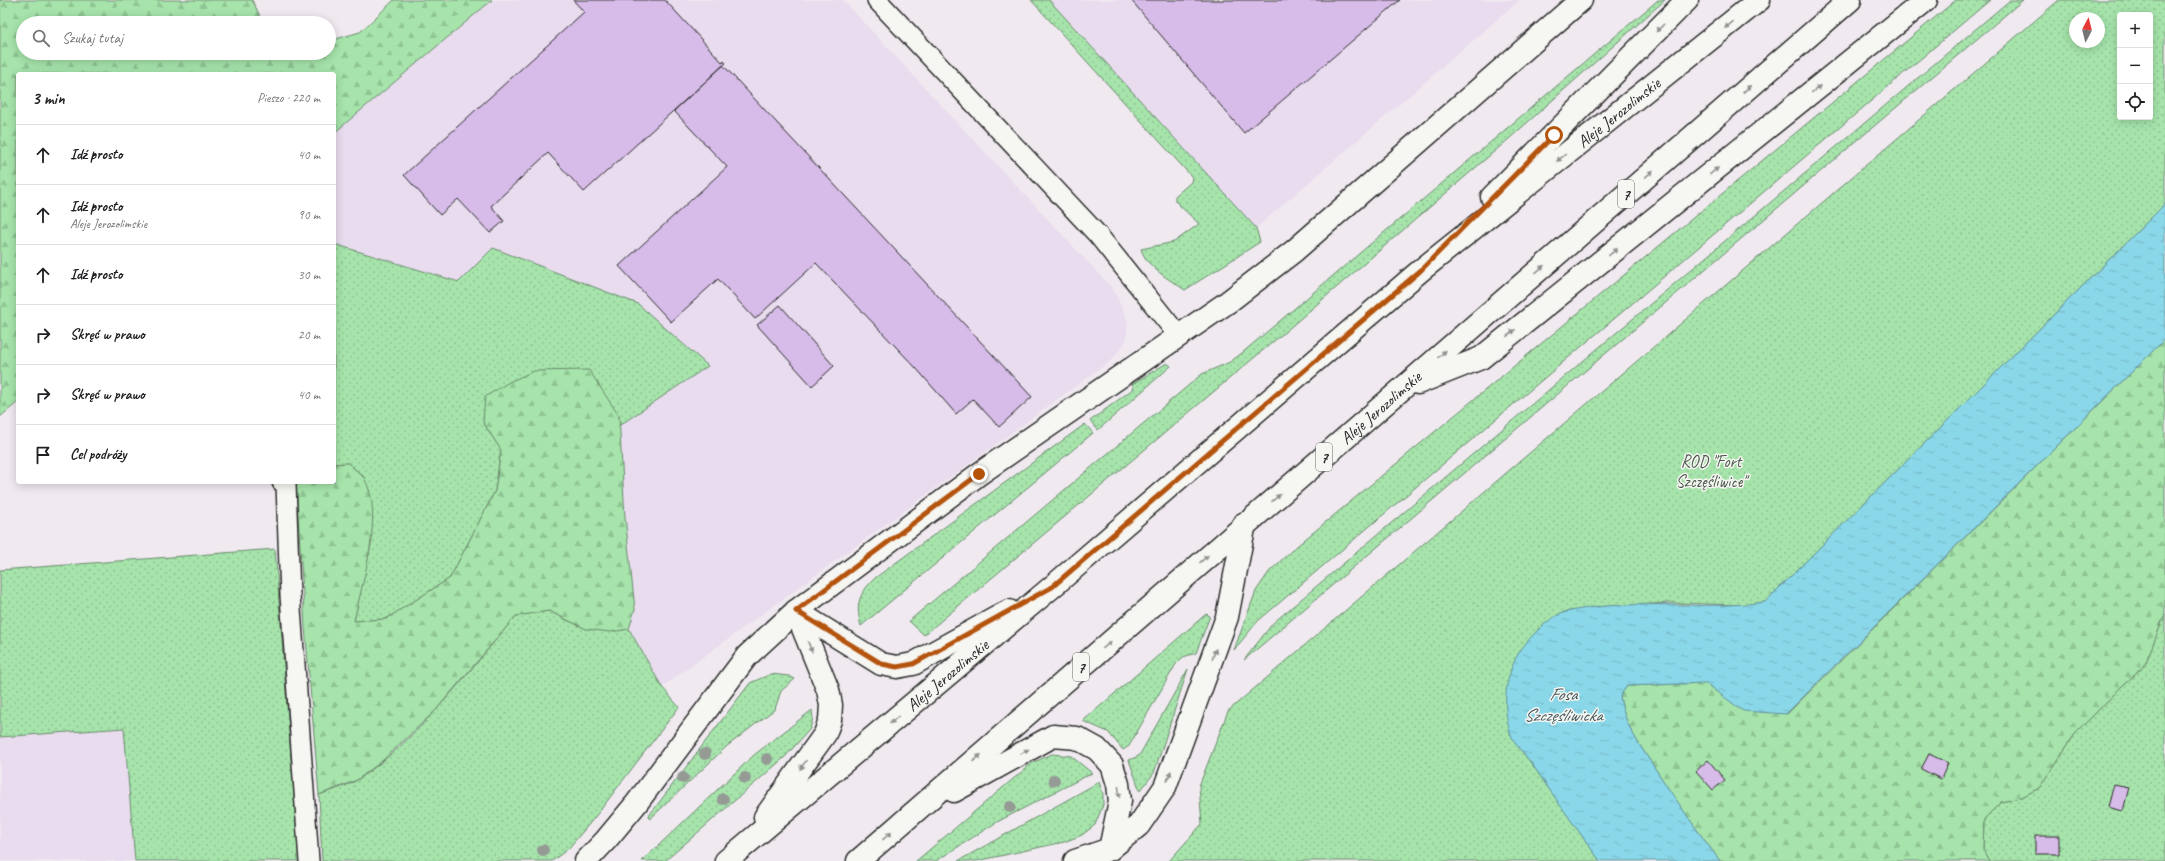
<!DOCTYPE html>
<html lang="pl">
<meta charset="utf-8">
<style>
:root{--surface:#fff;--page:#f6f6f6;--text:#202124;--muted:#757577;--line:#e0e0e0}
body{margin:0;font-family:Caveat,sans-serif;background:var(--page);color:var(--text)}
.controls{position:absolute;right:12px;top:12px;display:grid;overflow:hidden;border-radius:4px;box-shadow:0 2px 10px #0003}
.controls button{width:36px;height:36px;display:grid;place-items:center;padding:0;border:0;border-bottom:1px solid var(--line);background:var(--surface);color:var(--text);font:20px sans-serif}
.compass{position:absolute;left:2069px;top:12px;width:36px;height:36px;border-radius:50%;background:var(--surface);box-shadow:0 2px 10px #0003;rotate:7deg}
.stop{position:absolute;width:12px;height:12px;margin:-9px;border:3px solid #b45309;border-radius:50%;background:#fff}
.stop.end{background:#b45309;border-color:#fff;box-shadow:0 1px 4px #0008}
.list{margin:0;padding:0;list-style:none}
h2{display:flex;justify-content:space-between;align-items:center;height:52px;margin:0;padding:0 16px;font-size:17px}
h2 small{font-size:13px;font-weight:400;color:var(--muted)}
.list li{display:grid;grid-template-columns:26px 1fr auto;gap:12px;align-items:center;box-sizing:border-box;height:60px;padding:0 16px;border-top:1px solid var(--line)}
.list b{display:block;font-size:15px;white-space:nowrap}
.list p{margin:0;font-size:13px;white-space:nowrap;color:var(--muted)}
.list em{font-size:13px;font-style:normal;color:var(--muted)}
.icon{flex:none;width:22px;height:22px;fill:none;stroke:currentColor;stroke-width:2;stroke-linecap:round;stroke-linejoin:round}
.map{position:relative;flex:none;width:2165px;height:861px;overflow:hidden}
.search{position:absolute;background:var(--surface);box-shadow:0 2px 10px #0003;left:16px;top:16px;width:320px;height:44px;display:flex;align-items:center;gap:10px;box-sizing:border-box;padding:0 14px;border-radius:22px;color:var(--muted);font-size:15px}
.panel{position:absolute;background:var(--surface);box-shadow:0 2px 10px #0003;left:16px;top:72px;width:320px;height:412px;border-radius:4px}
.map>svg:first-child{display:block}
</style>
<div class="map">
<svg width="2165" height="861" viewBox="0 0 2165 861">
<defs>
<pattern id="green-dots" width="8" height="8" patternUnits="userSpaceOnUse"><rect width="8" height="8" fill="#a6e4ab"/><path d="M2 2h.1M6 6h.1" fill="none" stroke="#8fc493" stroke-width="1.8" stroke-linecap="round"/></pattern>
<pattern id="forest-firs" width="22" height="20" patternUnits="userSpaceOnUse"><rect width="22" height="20" fill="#a6e4ab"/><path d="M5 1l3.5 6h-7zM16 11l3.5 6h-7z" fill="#8fc493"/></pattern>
<pattern id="water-ripples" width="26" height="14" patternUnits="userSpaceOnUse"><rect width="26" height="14" fill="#89d7e8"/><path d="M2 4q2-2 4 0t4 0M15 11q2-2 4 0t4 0" fill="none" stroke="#76b9c7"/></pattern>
</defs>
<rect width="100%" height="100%" fill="#f0eaf0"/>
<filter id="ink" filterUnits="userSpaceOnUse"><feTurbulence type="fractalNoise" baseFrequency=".025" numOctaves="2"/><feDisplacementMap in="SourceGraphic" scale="8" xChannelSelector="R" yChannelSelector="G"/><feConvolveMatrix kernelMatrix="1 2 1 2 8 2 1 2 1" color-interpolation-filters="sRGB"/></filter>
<g filter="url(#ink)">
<path fill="#e8dcee" d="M492 0H843L1113 289 1128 321 1126 341 1113 359 662 687 629 629 635 609 625 517 620 425 708 366 459 282 334 244V133Z
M1049 0H1520L1256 228Z
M124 728 135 861H0V737Z"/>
<path fill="url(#green-dots)" stroke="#68886b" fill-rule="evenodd" d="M1031 0H1049L1256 228 1260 242 1185 290C1169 279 1147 268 1141 249L1174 242 1199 224 1175 201V196L1191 182 1192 177Z
M1658 0H1665L1510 138 1286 331 924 635 909 621 1202 374 1230 362 1242 353Z
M1956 0H1990L1258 621 1234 650 1256 591 1269 572 1292 550Z
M2010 0H2023L1244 660 1273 623Z
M2059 0H2165V204L1765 602 1743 605 1669 603 1597 607 1564 612 1538 629 1510 733 1600 861H1169L1202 824 1199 786 1228 711ZM2120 15H2150V117H2120ZM2075 18H2099V42H2075Z
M334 244 459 282 493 248 638 304 708 366 620 425 619 416 483 422 501 450 495 491 450 578 386 619 354 621 372 540 364 477 348 463 334 464Z
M1167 363 1171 366 1098 430 1090 421 1134 388 1132 384Z
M1085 424 1093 433 861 626C855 603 859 594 875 578Z
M275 549 299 861H135L124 728 0 737V570Z
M549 611C579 626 593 635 629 629L662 687 679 707 595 817 568 849 552 861H322L319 795C332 790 348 786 359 779 419 738 469 671 516 616Z
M1206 614 1210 616 1196 653 1183 657 1176 664 1129 746 1123 750 1108 732 1083 721Z
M2165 614V861H1989L1983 850 1984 819 2000 802 2020 798 2039 788 2075 734 2123 685 2144 667Z
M1188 669 1154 773 1140 791 1129 760 1139 756Z
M771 674 789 676 795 679 781 691 775 709 726 747 650 819 648 817 750 683Z
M812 710 813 718 810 729 785 757 665 861H642L754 755Z
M1052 754 1071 756 1092 773 997 822 936 861H916L1032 763Z
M1099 782 1103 794V805L1095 825 1082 835 1064 842 977 861H958Z"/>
<path fill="url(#forest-firs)" stroke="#68886b" d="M0 0H252L262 20 266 23H23V53H329V41L360 32 394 0H492L334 133V74H18V402L0 417Z
M2165 339V614L2144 667 2123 685 2075 734 2039 788 2020 798 2001 802 1984 819 1983 850 1989 861H1720C1698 832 1677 803 1658 773 1642 748 1624 726 1620 696L1627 686 1705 683 1721 695 1787 714Z
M589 370 619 416 625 517 635 609 629 629 610 632 586 629 549 611 516 616 435 711 382 761 357 780 319 795 305 627 296 482H334V464L348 463C353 468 360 473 364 478 385 513 362 583 354 621L386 619 450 578 495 491 501 450 483 422 485 397 509 382 534 371Z"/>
<path fill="url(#water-ripples)" stroke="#63929c" d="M2165 204V339L1786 714 1743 711 1705 683 1627 686 1620 696C1624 726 1642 748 1658 773 1678 803 1698 832 1720 861H1600C1577 829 1554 797 1532 764 1525 755 1513 743 1510 732 1501 703 1506 666 1526 643 1535 632 1552 615 1566 612 1632 597 1700 611 1765 602Z"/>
<path fill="#d7bbe9" stroke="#2b2b2b" d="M573 0H665L723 63 724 61 726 63 584 192 548 153 491 206 504 221 490 233 458 199 440 215 404 175 584 12Z
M1131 0H1400L1244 133Z
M723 65 1032 397 999 427 973 399 956 414 916 368 816 263 755 319 718 279 671 322 619 266 727 167 674 111Z
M780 305 834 366 812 386 757 325Z
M1929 754 1948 763 1941 779 1921 769Z
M1708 760 1725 780 1713 790 1696 771Z
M2114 784 2129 787 2123 811 2108 807Z
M2035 836H2059V854H2035Z"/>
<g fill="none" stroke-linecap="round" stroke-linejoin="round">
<g stroke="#2b2b2b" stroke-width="22">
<path id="service" d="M877 0 1098 235 1178 335
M282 482 286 484 290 595 309 861"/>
</g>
<g stroke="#2b2b2b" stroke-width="25">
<path id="minor" d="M586 861 606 840 636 804 747 656 796 611 979 474 1228 302 1294 251 1581 0
M1075 861 1110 849"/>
</g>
<g stroke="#2b2b2b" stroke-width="25">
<g id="primary">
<path d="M1492 197 1687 0"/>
<path d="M1418 383 1481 358 1926 0"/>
<path d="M796 611 881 664 897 667 913 664 1009 611"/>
<path d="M954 791 1053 736 1077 738 1097 749 1112 765 1118 784 1120 801 1110 849"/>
<path d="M765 817 825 734 830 720 831 705 828 690 796 611"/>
<path d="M1110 849 1139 825 1165 787 1227 617 1245 523"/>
<path id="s1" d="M726 861 1052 587 1420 271 1759 0"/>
<path id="s2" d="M858 861 1850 0"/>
</g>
</g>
<use href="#service" stroke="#f6f6f2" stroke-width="19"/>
<use href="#minor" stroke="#f6f6f2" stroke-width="22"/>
<use href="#primary" stroke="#f6f6f2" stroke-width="22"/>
</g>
<g fill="#959a95">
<circle cx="705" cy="754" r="6"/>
<circle cx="767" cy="759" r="6"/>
<circle cx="683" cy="778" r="6"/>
<circle cx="745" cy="778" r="6"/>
<circle cx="1054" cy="780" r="6"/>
<circle cx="723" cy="799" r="6"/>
<circle cx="1010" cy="807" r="6"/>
<circle cx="543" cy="850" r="6"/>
</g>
<defs><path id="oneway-solid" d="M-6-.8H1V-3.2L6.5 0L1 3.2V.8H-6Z"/></defs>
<g fill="#90908e">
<use href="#oneway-solid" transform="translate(1729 25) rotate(141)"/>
<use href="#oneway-solid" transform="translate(1660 28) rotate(134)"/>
<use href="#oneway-solid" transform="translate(1747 89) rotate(-41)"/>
<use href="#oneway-solid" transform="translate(1816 89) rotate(-39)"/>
<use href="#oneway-solid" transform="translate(1561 158) rotate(141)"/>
<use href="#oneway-solid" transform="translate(1714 171) rotate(-39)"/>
<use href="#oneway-solid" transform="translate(1649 174) rotate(-41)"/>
<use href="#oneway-solid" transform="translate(1613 252) rotate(-39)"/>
<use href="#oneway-solid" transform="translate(1540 269) rotate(-41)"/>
<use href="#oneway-solid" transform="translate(1511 333) rotate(-39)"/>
<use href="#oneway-solid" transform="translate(1442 354) rotate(-41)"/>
<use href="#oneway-solid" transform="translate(1276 498) rotate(-40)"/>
<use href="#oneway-solid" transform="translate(1204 559) rotate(-41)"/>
<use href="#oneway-solid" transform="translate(1107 645) rotate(-41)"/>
<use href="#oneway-solid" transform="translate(810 647) rotate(69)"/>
<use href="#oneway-solid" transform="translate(1214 654) rotate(-71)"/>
<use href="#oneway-solid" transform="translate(894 720) rotate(140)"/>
<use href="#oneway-solid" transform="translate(1024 752) rotate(-29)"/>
<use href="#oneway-solid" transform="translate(977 758) rotate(-41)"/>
<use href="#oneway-solid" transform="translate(803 765) rotate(126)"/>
<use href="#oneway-solid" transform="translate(1169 776) rotate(-70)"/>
<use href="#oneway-solid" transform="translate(1119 792) rotate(85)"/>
<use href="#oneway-solid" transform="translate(887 836) rotate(-40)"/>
</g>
</g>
<g fill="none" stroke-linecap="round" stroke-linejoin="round" filter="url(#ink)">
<path stroke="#b45309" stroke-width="5" d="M979 474 796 611 882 664 897 667 913 664 1052 587 1420 271 1554 135"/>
</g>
<g text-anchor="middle" stroke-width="3" stroke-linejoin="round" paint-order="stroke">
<g fill="#f6f6f2" stroke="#686867" stroke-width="1">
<rect x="1618" y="180" width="16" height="28" rx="3"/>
<rect x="1316" y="443" width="16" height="28" rx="3"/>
<rect x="1073" y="653" width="16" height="28" rx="3"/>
</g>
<g font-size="16" font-weight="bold" fill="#2b2b2b">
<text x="1626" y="200">7</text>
<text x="1324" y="463">7</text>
<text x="1081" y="673">7</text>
</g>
<g font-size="17" fill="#2b2b2b" stroke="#f6f6f2">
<text dy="6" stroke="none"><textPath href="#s1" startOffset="1165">Aleje Jerozolimskie</textPath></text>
<text dy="6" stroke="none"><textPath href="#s2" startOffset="692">Aleje Jerozolimskie</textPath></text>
<text dy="6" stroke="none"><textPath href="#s1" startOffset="289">Aleje Jerozolimskie</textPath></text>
</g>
<g font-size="17" fill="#4a594b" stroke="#f6f6f2">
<text x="1711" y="467">ROD "Fort<tspan x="1711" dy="20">Szczęśliwice"</tspan></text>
</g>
<g font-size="18" font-style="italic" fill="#42565a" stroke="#f6f6f2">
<text x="1563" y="700">Fosa<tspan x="1563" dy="21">Szczęśliwicka</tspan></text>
</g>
</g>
</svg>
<div class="controls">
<button>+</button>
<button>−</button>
<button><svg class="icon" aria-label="locate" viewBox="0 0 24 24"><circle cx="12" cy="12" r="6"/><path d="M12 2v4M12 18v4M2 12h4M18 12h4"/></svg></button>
</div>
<svg class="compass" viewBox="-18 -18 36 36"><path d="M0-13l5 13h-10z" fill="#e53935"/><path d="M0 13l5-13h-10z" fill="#757577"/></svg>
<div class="stop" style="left:1554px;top:135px"></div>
<div class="stop end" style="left:979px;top:474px"></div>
<div class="search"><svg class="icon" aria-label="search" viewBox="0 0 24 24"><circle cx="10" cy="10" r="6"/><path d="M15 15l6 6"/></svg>Szukaj tutaj</div>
<section class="panel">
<h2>3 min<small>Pieszo · 220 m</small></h2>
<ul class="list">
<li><svg class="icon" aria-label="ahead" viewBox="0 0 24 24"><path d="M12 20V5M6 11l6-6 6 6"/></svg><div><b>Idź prosto</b></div><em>40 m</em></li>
<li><svg class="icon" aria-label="ahead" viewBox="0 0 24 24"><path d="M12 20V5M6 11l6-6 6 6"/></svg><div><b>Idź prosto</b><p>Aleje Jerozolimskie</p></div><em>90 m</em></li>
<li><svg class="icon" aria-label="ahead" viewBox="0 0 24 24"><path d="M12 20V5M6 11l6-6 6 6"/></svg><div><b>Idź prosto</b></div><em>30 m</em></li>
<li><svg class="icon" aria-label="right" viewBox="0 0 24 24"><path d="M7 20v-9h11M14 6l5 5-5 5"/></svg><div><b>Skręć w prawo</b></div><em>20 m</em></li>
<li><svg class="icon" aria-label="right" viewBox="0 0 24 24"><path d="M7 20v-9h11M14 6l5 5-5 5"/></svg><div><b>Skręć w prawo</b></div><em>40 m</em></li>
<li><svg class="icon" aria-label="arrive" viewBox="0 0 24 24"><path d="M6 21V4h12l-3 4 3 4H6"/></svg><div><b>Cel podróży</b></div></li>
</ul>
</section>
</div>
